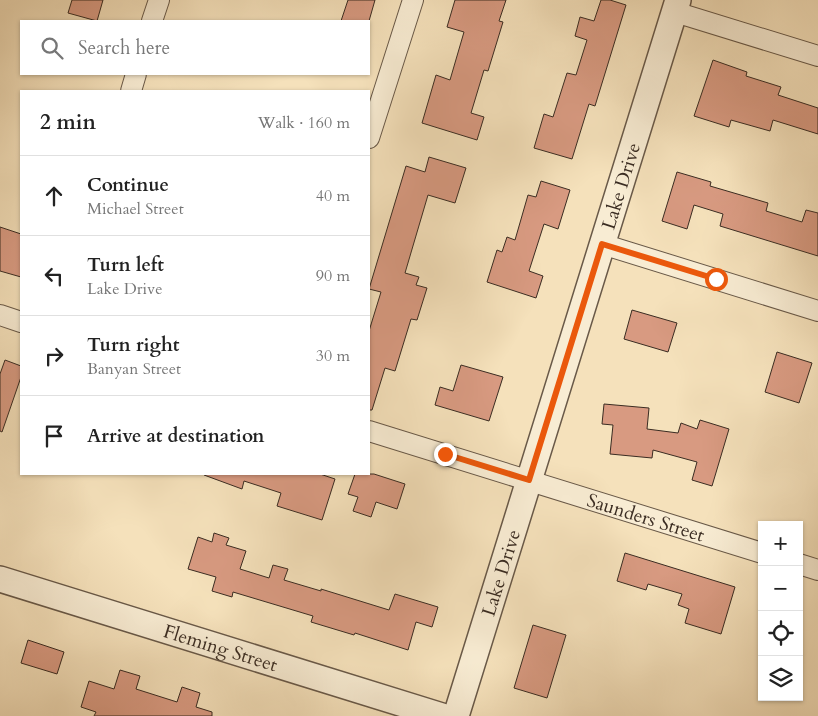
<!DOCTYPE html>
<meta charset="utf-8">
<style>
:root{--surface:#fff;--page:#f6f6f6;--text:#222;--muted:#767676;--line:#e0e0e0}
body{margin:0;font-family:Cardo,serif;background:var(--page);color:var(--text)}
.controls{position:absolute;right:15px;bottom:15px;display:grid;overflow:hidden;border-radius:0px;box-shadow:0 1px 4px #0004}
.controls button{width:45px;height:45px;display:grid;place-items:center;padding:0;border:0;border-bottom:1px solid var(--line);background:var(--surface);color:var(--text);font:25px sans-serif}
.stop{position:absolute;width:15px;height:15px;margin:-11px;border:4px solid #ea580c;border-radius:50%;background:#fff}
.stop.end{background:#ea580c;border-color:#fff;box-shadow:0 1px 5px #0008}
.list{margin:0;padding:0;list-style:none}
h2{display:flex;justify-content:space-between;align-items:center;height:65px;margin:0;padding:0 20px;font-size:21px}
h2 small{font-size:16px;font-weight:400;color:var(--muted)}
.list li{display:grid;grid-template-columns:32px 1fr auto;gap:15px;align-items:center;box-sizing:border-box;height:80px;padding:0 20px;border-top:1px solid var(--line)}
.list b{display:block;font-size:19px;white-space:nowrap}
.list p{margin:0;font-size:16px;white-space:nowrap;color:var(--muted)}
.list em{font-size:16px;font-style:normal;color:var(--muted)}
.icon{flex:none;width:28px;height:28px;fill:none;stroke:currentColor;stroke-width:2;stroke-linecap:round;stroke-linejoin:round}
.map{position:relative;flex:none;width:818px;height:716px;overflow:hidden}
.search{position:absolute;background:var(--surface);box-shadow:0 1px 4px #0004;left:20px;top:20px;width:350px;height:55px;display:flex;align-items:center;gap:12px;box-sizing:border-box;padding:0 18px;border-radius:0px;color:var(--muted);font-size:19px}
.panel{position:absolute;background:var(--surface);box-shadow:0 1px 4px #0004;left:20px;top:90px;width:350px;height:385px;border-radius:0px}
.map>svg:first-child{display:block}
</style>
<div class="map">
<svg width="818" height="716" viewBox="0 0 818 716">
<rect width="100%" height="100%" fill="#f5e1bb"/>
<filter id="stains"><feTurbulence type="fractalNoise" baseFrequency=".004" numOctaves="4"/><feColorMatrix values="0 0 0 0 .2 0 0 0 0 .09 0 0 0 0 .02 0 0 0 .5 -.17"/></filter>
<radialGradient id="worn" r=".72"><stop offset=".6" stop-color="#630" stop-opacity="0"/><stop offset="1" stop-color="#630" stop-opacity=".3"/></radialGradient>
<path fill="#d89a81" stroke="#3a2c22" d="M72 0H103L97 21 68 13Z
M348 0H375L369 21H341Z
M455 0H506L499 21 503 22 488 71 484 70 471 113 484 117 477 140 422 123 436 75 450 80 464 32 447 27Z
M601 0H610L626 5 595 106 589 104 572 159 534 148 544 114 553 117 567 73 576 75 587 40 575 36 580 17 594 21Z
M713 60 747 72 746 76 781 87 778 95 818 108V134L773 120 770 131 731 120 729 127 694 116Z
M429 157 466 168 455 203 428 195 405 273 419 277 416 285 427 288 417 320 411 319 395 371 385 368 372 410H369V331L381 292 369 289 406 166 425 172Z
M677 172 711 182 710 186 768 203 766 211 802 222 806 210 818 213V256L720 226 723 214 694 205 687 229 662 221Z
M541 181 570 190 558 229 544 224 529 271 543 276 536 298 487 282 497 250 502 252 507 237 515 240 528 195 536 197Z
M0 227 21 234V277L0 271Z
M632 310 677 323 668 352 624 339Z
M777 352 812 363 799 403 765 392Z
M5 360 21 366V377L2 432 0 431V374Z
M461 365 503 377 489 421 435 405 440 387 453 391Z
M604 404 649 408 647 429 678 433 681 423 697 429 700 420 729 429 712 486 692 480 697 462 653 450 652 458 610 454 613 425 602 424Z
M204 474H320L335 479 322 520 277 506 281 493 244 481 242 489 204 475Z
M355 474H374L405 484 397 509 376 502 371 517 353 511 358 497 348 494Z
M214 533 229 538 226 545 246 551 240 569 269 578 273 565 288 569 284 580 321 591V589L389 610 395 594 438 607 432 627 416 622 408 650 355 633 354 635 311 622 313 616 233 592 232 597 212 591 216 577 188 569 198 537 212 542Z
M625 553 735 587 721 634 685 623 689 609 678 605 682 594 648 584 646 590 617 581Z
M533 625 566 635 547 698 514 688Z
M28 640 64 652 57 674 21 663Z
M120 670 140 676 136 689 177 702 182 687 200 693 196 707 212 712V716H94L96 712 81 707 89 681 114 689Z"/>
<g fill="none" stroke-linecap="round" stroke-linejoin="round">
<g stroke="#695948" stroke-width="22">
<g id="minor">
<path d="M675 12 818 56"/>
<path d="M152 21 159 0"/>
<path d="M131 91 136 74"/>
<path d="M369 138 413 0"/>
<path d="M602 244 818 311"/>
<path d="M0 315 21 322"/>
<path id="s1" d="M369 431 762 553"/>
<path d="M799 564 818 570"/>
</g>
</g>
<g stroke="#695948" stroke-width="28">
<g id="tertiary">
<path id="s2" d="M0 579 442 716"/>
<path id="s3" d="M456 716 678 0"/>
</g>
</g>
<use href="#minor" stroke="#f8ecd3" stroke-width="20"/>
<use href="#tertiary" stroke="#f8ecd3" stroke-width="25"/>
</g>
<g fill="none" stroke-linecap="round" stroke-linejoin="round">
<path stroke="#ea580c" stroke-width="6" d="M445 454 529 480 602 244 716 279"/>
</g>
<g text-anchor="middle" stroke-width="5" stroke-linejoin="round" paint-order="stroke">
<g font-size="19" fill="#3a2c22" stroke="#f8ecd3">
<text dy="7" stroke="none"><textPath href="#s3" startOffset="555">Lake Drive</textPath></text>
<text dy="7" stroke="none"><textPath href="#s1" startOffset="290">Saunders Street</textPath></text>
<text dy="7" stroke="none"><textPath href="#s3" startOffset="150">Lake Drive</textPath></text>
<text dy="7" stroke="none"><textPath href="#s2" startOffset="231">Fleming Street</textPath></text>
</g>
</g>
<rect width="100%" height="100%" filter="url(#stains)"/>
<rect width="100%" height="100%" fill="url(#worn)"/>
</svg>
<div class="controls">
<button>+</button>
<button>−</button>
<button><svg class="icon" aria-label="locate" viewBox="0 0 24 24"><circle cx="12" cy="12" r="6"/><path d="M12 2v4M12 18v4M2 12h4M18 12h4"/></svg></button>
<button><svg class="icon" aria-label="layers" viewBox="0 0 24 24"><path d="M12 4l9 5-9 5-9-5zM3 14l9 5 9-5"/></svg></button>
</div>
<div class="stop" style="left:716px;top:279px"></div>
<div class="stop end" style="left:445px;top:454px"></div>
<div class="search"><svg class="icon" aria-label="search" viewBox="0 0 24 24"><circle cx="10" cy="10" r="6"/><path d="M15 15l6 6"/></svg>Search here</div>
<section class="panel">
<h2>2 min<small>Walk · 160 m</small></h2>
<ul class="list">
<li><svg class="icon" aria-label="ahead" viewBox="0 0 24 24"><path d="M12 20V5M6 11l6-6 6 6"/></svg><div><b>Continue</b><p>Michael Street</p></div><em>40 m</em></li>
<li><svg class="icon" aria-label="left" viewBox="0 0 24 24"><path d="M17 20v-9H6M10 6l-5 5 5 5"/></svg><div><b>Turn left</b><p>Lake Drive</p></div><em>90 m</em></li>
<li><svg class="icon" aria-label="right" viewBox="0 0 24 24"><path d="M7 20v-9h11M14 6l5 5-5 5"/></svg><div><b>Turn right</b><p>Banyan Street</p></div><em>30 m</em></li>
<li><svg class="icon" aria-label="arrive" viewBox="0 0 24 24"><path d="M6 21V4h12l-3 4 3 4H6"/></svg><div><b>Arrive at destination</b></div></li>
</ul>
</section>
</div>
